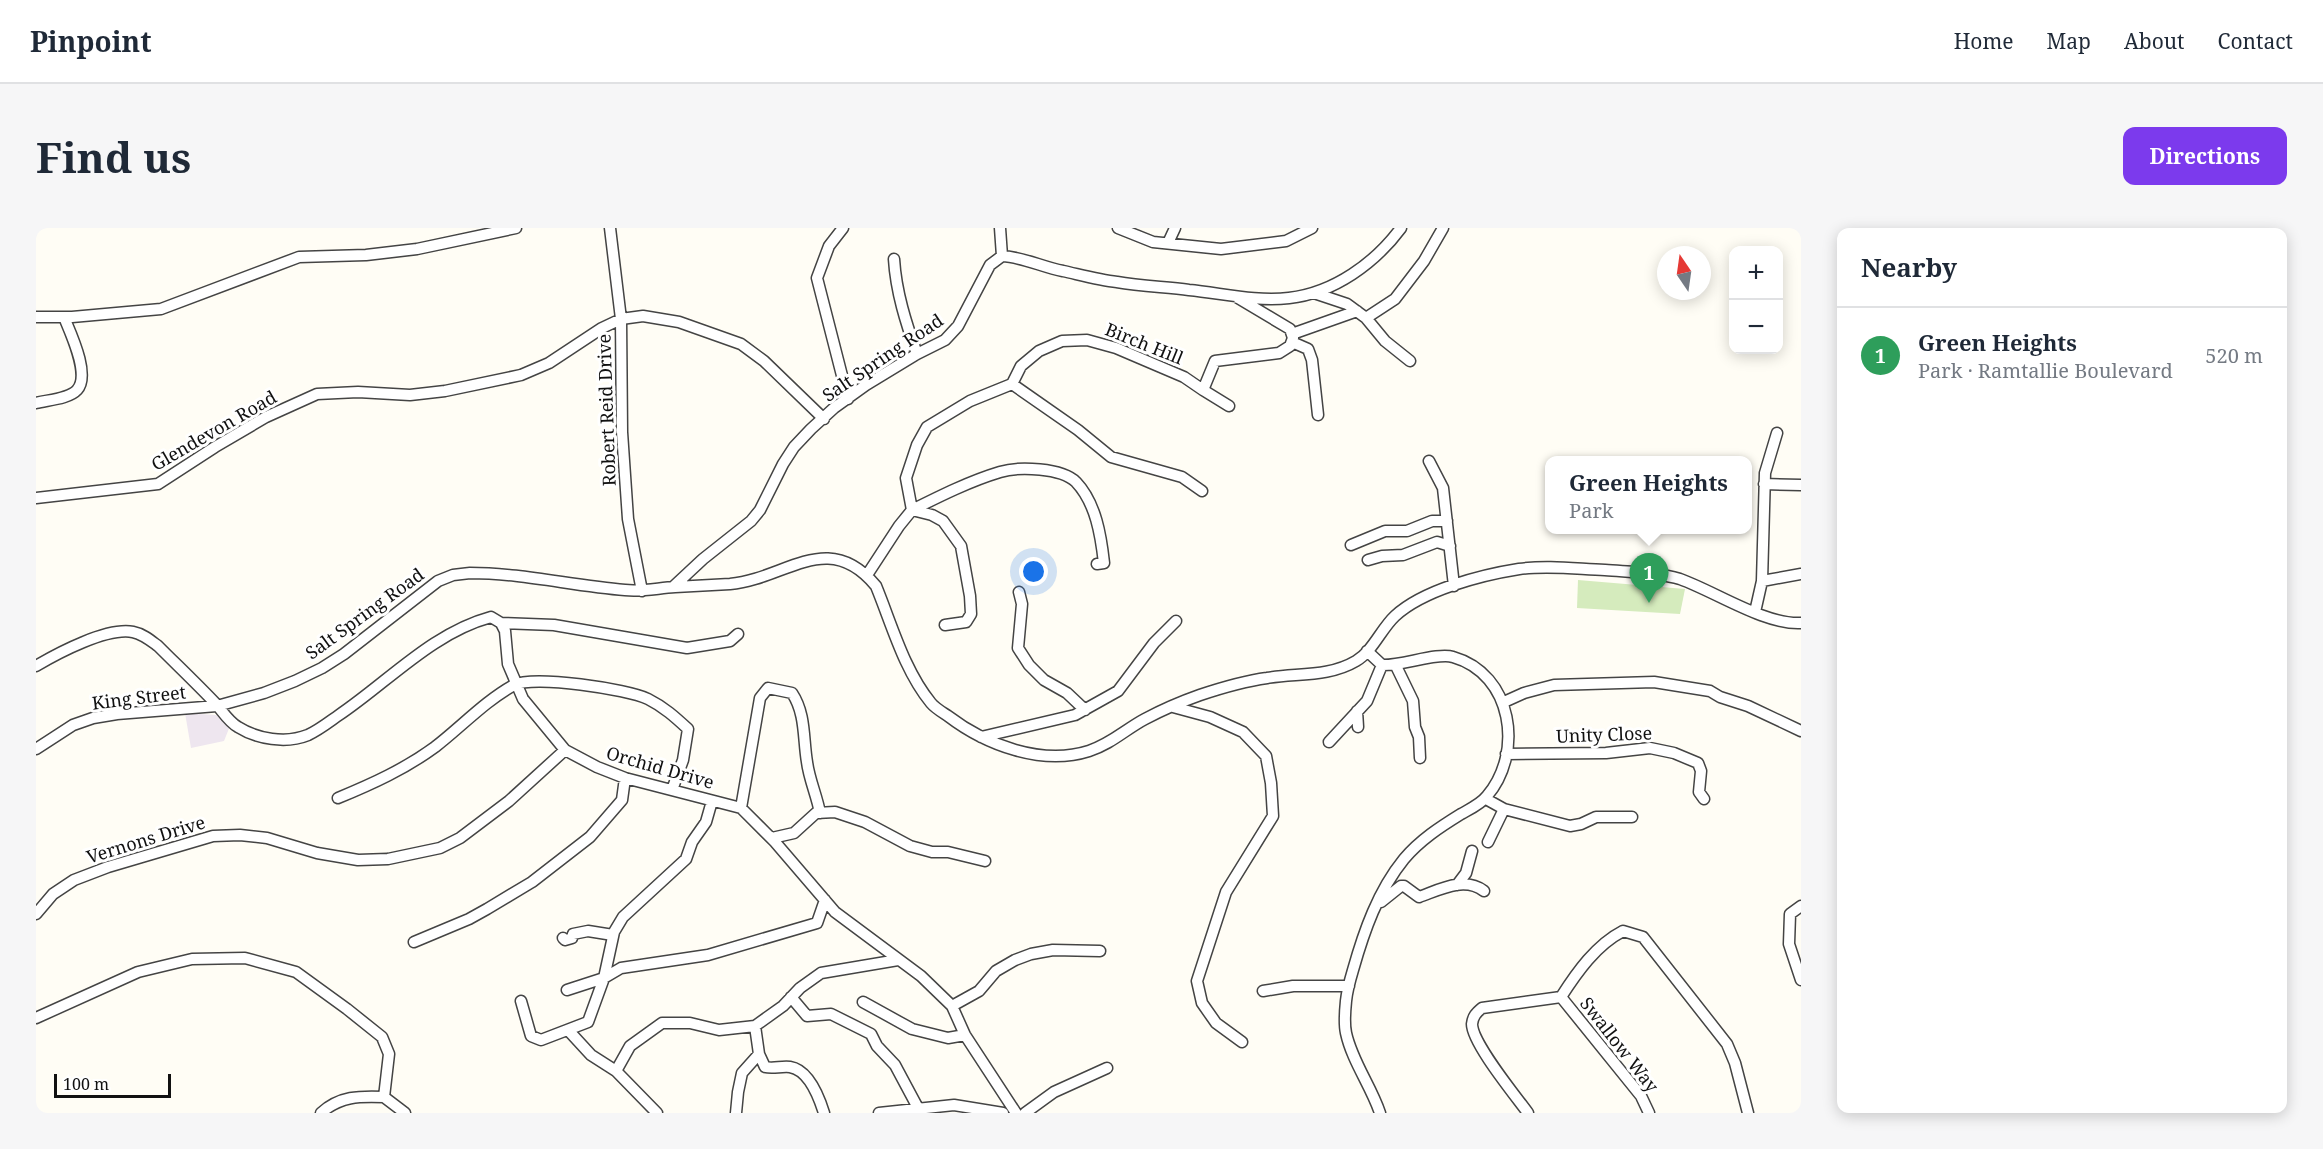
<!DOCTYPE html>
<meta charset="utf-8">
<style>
:root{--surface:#fff;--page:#f6f6f7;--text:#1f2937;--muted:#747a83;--line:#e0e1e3;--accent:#7c3aed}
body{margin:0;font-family:"Noto Serif",serif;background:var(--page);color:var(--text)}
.controls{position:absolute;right:18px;top:18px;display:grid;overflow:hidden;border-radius:12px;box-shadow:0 3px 15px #0003}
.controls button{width:54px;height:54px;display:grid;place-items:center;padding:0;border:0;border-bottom:2px solid var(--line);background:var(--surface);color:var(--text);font:30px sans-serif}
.compass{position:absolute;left:1621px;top:18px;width:54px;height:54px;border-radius:50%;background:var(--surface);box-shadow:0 3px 15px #0003;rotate:347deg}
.scale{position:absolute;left:18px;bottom:15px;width:117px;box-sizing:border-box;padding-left:6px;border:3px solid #111;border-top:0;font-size:16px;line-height:21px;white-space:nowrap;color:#111;-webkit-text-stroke:4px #fff;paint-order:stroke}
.you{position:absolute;left:998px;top:344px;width:21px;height:21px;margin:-15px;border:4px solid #fff;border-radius:50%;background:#1a73e8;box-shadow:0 0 0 9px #1a73e833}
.badge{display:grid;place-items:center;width:39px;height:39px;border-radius:50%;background:var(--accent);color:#fff;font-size:20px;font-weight:700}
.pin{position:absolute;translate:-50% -50px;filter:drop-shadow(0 2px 3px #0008)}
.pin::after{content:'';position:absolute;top:32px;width:21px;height:18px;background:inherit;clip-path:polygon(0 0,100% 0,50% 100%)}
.popup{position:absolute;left:1509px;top:228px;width:207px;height:78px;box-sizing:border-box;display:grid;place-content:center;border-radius:12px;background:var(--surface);filter:drop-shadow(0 2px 4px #0005);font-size:20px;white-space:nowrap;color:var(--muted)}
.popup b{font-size:22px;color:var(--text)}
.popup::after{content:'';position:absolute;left:50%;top:100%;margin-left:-12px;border:12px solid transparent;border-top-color:var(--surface)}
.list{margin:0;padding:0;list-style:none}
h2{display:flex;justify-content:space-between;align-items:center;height:78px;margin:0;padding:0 24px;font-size:26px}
h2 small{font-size:20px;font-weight:400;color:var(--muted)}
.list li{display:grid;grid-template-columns:39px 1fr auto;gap:18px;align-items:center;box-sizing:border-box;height:96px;padding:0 24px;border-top:2px solid var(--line)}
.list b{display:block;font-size:22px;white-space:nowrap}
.list p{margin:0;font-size:20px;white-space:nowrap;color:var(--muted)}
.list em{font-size:20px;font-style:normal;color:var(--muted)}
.map{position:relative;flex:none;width:1765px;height:885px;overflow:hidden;border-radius:12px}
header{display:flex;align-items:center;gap:36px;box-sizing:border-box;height:84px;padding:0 30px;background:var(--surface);border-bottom:2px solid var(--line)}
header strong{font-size:28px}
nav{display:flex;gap:33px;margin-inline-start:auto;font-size:21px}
.intro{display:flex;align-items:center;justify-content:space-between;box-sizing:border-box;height:144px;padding:0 36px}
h1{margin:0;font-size:42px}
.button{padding:15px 27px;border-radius:12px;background:var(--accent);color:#fff;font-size:21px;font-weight:700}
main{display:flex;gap:36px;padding:0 36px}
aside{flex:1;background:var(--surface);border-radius:12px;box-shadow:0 3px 15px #0003}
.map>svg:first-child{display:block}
</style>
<header>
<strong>Pinpoint</strong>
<nav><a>Home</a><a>Map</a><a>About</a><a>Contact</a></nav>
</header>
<div class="intro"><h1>Find us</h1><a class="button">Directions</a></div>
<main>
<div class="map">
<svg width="1765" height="885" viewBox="0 0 1765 885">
<rect width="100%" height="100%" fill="#fffdf5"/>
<path fill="#eee6ef" d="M149 485 180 487 194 498 188 513 155 520Z"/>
<path fill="#d5ebbd" d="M1542 352 1649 361 1644 386 1541 380Z"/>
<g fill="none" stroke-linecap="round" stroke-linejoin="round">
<g stroke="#444" stroke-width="13">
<path id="minor" d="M574 0 585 91 586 204 592 291 606 363
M807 0 793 18 781 50 812 171
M964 0 966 28
M1082 0 1117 14 1185 21 1250 13 1276 0
M1132 15 1139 0
M858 31C860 64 870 95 881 126
M1278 65 1311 76 1330 90 1349 113 1374 133
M0 89H36L125 81 263 29 330 27 381 21 480 0
M1330 90 1359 71 1388 33 1407 0
M1256 106 1321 83
M1256 114 1272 121 1276 132 1282 187
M976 156 1042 202 1075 229 1146 249 1166 263
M1167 162 1193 178
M0 175C11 172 33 171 41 162 55 147 34 104 28 89
M1393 233 1407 260 1418 358
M1728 256 1765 257
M0 270 122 256 179 219 230 189 281 166 322 164 374 167 409 163 485 147 513 135 566 100 585 91 607 88 643 94 705 116 728 133 788 191
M1315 317 1349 303H1371L1396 293H1411
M1332 332 1346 328 1367 327 1401 314 1414 318
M831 347 863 298 876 282 870 250 881 217 891 199 934 173 976 156 985 138 1003 123 1026 113 1051 112 1080 120 1148 149 1167 162 1179 133 1243 125 1254 118 1257 110 1254 101 1202 70
M1726 353 1765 346
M637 359 667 331 715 293 724 282 747 236 758 219 775 201 798 180 830 157 881 126 909 112 922 98 954 37 966 28C987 29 1006 39 1027 43 1045 47 1063 52 1081 54 1104 58 1129 59 1153 62 1185 65 1220 74 1253 70 1298 65 1339 35 1365 0
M983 364 986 376 982 420 993 437 1008 452 1031 465 1049 482
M1719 384 1726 353 1729 245 1741 205
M465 395 518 397 651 420 694 413 702 406
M909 397 930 394 935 386 934 368 925 318 907 293 896 287 876 282C904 268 934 253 964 244 983 238 1026 240 1040 254 1060 275 1065 308 1068 335L1061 336
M1331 423 1346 437C1365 438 1402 424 1417 429 1477 446 1488 525 1451 568 1445 576 1434 581 1425 586 1404 599 1384 612 1368 631 1342 663 1328 703 1317 742 1314 752 1311 763 1310 773 1309 783 1308 796 1310 805 1316 833 1335 858 1344 885
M0 438C22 425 71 399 97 404 107 406 114 412 122 418 141 437 161 456 180 476 187 484 193 494 202 499 221 511 250 516 272 507 283 502 293 494 303 487 352 454 396 405 455 389L465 395 469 403 472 436 487 471 529 522 561 539 589 550 705 580 739 614 799 684 885 748 916 778 929 807 980 885
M1360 438 1377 473 1379 499 1383 509 1384 530
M1468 474 1488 465 1518 457 1618 454 1674 463 1684 469 1712 478 1765 503
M1137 479 1174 489 1207 504 1230 528 1235 555 1237 588 1190 664 1161 753 1166 775 1180 795 1206 814
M1321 483 1322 499
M945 509 1039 487 1082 463 1118 415 1140 393
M1293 514 1331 473 1346 437
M0 521 37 497 57 490 81 486 181 478 228 465 259 453 286 440 308 426 402 353 417 347 434 345C486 345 537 358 589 362 606 364 622 360 639 359 657 358 676 357 694 356 750 351 792 300 840 358 856 397 868 442 895 475 899 480 906 484 912 488 950 517 1006 538 1053 523 1075 516 1090 501 1109 491 1124 483 1147 473 1164 467 1185 460 1209 453 1231 450 1262 445 1293 449 1320 433 1337 423 1345 401 1359 388 1387 362 1445 347 1483 341 1512 337 1541 341 1569 342 1593 344 1621 344 1644 351 1680 364 1729 397 1765 395
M1470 526 1570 525 1614 520 1638 525 1662 535 1665 543 1663 564 1668 571
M302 570C336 556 369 541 399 519 425 499 449 473 478 457 498 447 591 461 612 471 628 479 639 489 652 501L647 532 636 562
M1450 571 1468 581 1534 598 1545 596 1560 589H1596
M705 580 724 470 732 460 756 465C770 486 767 511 771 534 773 551 781 568 784 585
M736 610 758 605 780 585 799 584 829 594 874 618 896 624H912L949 633
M1452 614 1468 581
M1421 657 1430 645 1436 623
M1345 674 1365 658H1368L1383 669C1403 662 1428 648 1448 663
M1765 678 1754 686 1753 716 1765 752
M0 686 17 666 38 652 72 639 177 608 204 607 231 610 281 625 322 632 352 631 404 620 424 610 473 573 529 522
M527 710 529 712 536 710 537 706 552 703 577 707
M378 714 433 691 451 681 496 654 554 609 586 572 589 550
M531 762 568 750 578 704 587 689 650 631 656 614 670 594 676 573
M1227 763 1257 758H1313
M755 769 771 788 795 786 835 806 841 818 859 837 882 880
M1525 769 1605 868 1613 885
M485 773 495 808 505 812 552 794 568 750 585 740 672 727 781 695 789 672
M827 774 876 801 912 810 929 807
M916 778 943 763 960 743 979 732 995 726 1017 722 1064 723
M0 790 102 744 156 731 209 730 260 744 311 781 346 809 353 826 348 869
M719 798 723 826 729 839C737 841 745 838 754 839 773 842 783 869 788 885
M532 802 555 827 580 843 621 885
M580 843 594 818 626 795H654L683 802 719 798 747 778 764 760 785 745 862 732
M348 869 369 885
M285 885C304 868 323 868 348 869
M700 885 702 864 706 845 723 826
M843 885 918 877 967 885
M989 885 1018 864 1071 840
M1492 885C1479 867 1436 815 1436 796 1437 788 1440 785 1446 780L1525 769C1541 744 1560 717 1587 703L1607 709 1691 816 1699 835 1712 885"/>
</g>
<use href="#minor" stroke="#fff" stroke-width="10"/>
</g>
<g text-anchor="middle" stroke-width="6" stroke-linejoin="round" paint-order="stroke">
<g font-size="18" fill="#111" stroke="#fff">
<text transform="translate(1108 116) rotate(22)" y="6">Birch Hill</text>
<text transform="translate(847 130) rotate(-34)" y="6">Salt Spring Road</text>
<text transform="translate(571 182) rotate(-92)" y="6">Robert Reid Drive</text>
<text transform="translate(178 203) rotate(-30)" y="6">Glendevon Road</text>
<text transform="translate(329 386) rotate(-36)" y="6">Salt Spring Road</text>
<text transform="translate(103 470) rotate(-7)" y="6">King Street</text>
<text transform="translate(1568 507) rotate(-2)" y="6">Unity Close</text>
<text transform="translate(624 540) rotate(16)" y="6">Orchid Drive</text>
<text transform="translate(110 612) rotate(-17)" y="6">Vernons Drive</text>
<text transform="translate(1583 817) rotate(52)" y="6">Swallow Way</text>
</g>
</g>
</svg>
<div class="controls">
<button>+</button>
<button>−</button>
</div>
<svg class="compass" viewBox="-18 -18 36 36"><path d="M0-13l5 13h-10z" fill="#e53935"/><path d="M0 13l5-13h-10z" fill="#747a83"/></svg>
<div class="scale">100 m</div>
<div class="you"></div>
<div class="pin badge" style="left:1613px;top:375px;background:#2e9e5b">1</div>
<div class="popup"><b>Green Heights</b>Park</div>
</div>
<aside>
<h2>Nearby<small></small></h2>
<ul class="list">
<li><span class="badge" style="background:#2e9e5b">1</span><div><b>Green Heights</b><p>Park · Ramtallie Boulevard</p></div><em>520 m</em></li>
</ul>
</aside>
</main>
